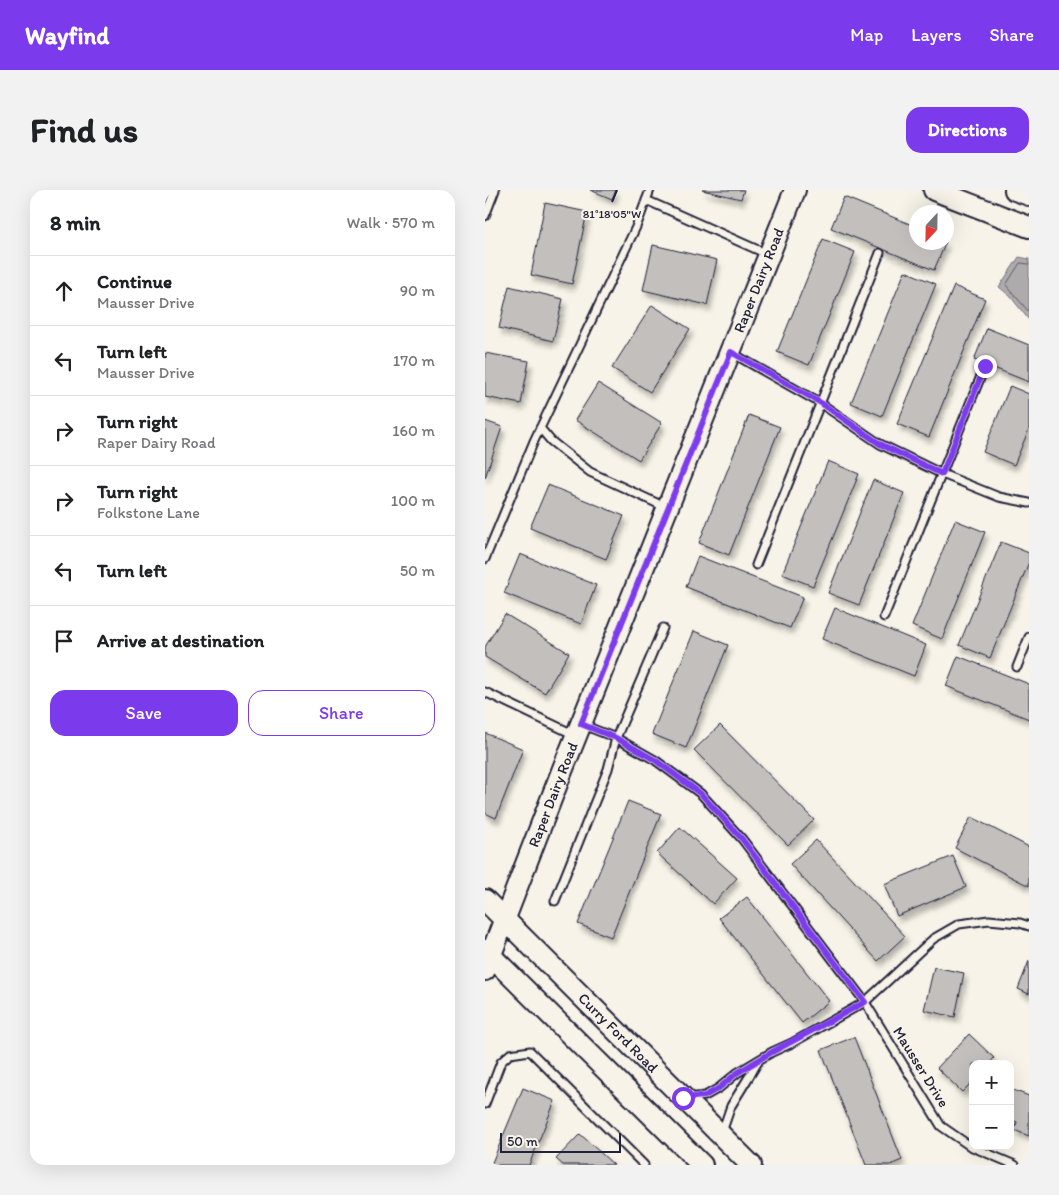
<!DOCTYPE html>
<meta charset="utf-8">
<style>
:root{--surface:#fff;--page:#f2f2f2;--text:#202124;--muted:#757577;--line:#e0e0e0;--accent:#7c3aed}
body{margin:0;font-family:Itim,sans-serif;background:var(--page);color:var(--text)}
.controls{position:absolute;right:15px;bottom:15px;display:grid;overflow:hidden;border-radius:10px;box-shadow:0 5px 20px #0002}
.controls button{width:45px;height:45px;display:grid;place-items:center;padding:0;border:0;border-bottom:1px solid var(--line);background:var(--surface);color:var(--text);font:25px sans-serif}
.compass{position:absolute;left:424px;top:15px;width:45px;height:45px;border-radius:50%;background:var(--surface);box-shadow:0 5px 20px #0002;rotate:202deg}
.scale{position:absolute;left:15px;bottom:12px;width:121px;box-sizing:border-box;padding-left:5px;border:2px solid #22223b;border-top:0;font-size:14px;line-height:18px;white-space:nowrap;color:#22223b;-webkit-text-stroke:4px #f7f3e8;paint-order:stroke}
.stop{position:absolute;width:15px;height:15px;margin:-11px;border:4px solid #7c3aed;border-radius:50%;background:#fff}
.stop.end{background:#7c3aed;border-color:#fff;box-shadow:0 1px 5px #0008}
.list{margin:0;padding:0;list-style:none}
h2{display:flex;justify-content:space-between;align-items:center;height:65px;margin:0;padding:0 20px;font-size:21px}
h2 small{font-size:16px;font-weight:400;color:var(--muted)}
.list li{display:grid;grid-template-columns:32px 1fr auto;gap:15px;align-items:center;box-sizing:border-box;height:70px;padding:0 20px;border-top:1px solid var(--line)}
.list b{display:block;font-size:19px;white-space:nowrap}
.list p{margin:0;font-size:16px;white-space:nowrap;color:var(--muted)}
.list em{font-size:16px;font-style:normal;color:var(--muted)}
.actions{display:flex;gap:10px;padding:15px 20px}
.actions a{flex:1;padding:11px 0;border:1px solid var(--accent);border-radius:15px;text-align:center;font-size:18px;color:var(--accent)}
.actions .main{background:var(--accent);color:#fff}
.icon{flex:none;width:28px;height:28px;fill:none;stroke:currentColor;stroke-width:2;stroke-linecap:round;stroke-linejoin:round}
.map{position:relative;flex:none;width:544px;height:975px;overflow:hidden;border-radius:15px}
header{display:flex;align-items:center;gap:30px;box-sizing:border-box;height:70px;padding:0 25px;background:var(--accent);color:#fff}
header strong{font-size:24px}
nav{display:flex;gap:28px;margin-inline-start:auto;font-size:18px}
.intro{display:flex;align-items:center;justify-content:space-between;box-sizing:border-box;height:120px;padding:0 30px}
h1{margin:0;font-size:35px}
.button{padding:12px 22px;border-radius:15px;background:var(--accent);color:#fff;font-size:18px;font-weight:700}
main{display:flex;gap:30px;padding:0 30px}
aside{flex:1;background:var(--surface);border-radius:15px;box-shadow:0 5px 20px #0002}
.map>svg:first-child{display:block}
</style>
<header>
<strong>Wayfind</strong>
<nav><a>Map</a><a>Layers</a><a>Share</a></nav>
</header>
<div class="intro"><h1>Find us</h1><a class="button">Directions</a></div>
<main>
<aside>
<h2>8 min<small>Walk · 570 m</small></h2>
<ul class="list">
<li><svg class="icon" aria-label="ahead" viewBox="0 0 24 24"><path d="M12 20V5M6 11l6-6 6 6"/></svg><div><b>Continue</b><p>Mausser Drive</p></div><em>90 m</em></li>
<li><svg class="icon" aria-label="left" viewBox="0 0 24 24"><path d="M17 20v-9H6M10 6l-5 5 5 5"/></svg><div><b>Turn left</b><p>Mausser Drive</p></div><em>170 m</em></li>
<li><svg class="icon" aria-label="right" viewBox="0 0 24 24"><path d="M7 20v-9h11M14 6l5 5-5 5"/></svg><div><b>Turn right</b><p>Raper Dairy Road</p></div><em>160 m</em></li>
<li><svg class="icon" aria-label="right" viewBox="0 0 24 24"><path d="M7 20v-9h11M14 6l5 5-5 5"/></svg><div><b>Turn right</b><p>Folkstone Lane</p></div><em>100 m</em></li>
<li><svg class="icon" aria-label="left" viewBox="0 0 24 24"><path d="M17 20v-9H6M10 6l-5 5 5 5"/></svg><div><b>Turn left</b></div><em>50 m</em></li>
<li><svg class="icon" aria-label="arrive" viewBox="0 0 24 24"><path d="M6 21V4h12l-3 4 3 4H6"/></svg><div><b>Arrive at destination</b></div></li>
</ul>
<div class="actions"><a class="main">Save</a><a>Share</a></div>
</aside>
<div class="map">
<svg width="544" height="975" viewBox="0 0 544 975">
<defs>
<filter id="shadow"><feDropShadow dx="3" dy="5.5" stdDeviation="2.5" flood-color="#0004"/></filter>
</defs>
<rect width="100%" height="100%" fill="#f7f3e8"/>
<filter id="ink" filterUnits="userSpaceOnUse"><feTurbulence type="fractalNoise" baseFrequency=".02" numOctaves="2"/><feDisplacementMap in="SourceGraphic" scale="10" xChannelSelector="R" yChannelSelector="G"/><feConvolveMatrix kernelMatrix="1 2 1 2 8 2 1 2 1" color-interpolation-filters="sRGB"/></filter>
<g filter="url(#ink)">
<path fill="#aeabad" stroke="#76747f" d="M534 67 544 69V130L525 106 514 97Z"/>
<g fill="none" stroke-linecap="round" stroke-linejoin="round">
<path stroke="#5a5969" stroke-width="1" d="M544 74 535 73 521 95 544 122"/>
</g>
<path fill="#c2bfbd" stroke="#22223b" filter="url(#shadow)" d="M105 0H131L127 9Z
M217 0H259L256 9Z
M359 7 432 37V52H461L449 80 346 38Z
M60 13 102 22 87 94 46 85Z
M338 49 370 62 324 175 292 162Z
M168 55 232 70 222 115 158 100Z
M420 81 451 94 397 226 366 213Z
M24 96 78 109 68 151 14 138Z
M469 96 500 109 444 247 412 234Z
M167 115 205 139 165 202 127 178Z
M502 138 544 155V192L489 170Z
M0 163 44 171 36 214 0 207Z
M113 193 177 233 154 270 90 230Z
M525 196 544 204V239L529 275 498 262Z
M264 225 295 237 244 365 214 353Z
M0 231 17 237 0 288Z
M343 271 374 284 328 396 297 384Z
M388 290 419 303 374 415 343 403Z
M63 295 139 326 121 369 45 338Z
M470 330 500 342 457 449 427 436Z
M516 352 544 363V372L505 468 474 455Z
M35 364 111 395 96 434 19 403Z
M213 366 318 407 305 438 201 397Z
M350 418 441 455 429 486 337 449Z
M20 424 84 463 60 503 0 467V457Z
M209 441 243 455 201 558 167 544Z
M473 466 544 494V529L461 496Z
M235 535 329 630 303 655 209 560Z
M0 543 38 559 11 628 0 623Z
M143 611 176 624 126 747 93 734Z
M486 627 544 657V696L470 658Z
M195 637 252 688 228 714 172 663Z
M331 650 420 746 393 771 305 674Z
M468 666 481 697 412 726 399 694Z
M262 707 344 811 317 833 234 728Z
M544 771V804L533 799Z
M449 777 479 783 470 827 439 820Z
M484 844 509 868 504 874H488V891L477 902 452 878Z
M369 847 417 970 405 975H381L336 860Z
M38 898 70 911 44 975H6Z
M525 899 544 906V946L529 940 532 932 525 929Z
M95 944 129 975H78L71 969Z"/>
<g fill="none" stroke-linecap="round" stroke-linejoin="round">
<g stroke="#22223b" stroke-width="11">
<path id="lane" d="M161 10 282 64
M0 26 10 0
M247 163 335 213 395 254 457 284 514 307 544 313
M55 238 66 251 105 282 180 317
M0 369 49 251 151 37 165 0
M271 375 395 63
M399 427 500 176
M532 477 544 447
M0 502 90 545
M98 535 131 548 170 570 216 604 257 649 380 812 456 936 485 956 530 975
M70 711 123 579 131 548 178 438
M203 908 220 906 234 898 252 883 287 862 307 853 380 812 448 749 474 734 504 730 535 733 544 736
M0 914 16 872 25 864 45 861 159 975
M237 942 246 916 273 872"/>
</g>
<g stroke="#22223b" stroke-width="24">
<g id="secondary">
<path d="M449 0 544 37"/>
<path d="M530 0 544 5"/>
<path id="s1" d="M0 710 266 975"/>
<path d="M0 760 217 975"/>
<path id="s2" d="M0 780 77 581 310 0"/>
</g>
</g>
<use href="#lane" stroke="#f7f3e8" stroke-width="7"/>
<use href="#secondary" stroke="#f7f3e8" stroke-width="20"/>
</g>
</g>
<g fill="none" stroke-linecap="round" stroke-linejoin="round" filter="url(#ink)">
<path stroke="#7c3aed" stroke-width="6" d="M198 908 220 906 234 898 252 883 287 862 380 812 257 649 216 604 170 570 131 548 96 534 246 162 336 213 395 254 457 284 500 176"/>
</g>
<path fill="none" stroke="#22223b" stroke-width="2" d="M127 12 132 0"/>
<g text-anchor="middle" stroke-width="4.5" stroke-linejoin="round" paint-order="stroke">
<g font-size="15" fill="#22223b" stroke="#f7f3e8">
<text dy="5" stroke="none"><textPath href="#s2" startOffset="742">Raper Dairy Road</textPath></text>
<text dy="5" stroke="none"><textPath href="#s2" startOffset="188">Raper Dairy Road</textPath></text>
<text dy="5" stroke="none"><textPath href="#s1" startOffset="188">Curry Ford Road</textPath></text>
<text transform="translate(436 877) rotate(58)" y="5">Mausser Drive</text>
</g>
</g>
<g font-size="12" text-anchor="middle" fill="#22223b" stroke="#f7f3e8" stroke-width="4.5" stroke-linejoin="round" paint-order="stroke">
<text x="127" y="28">81°18'05"W</text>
</g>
</svg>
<div class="controls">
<button>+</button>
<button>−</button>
</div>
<svg class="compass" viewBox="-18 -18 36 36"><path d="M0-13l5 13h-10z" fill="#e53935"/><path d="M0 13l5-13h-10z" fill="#757577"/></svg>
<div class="scale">50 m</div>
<div class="stop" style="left:198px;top:908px"></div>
<div class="stop end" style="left:500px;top:176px"></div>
</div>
</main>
